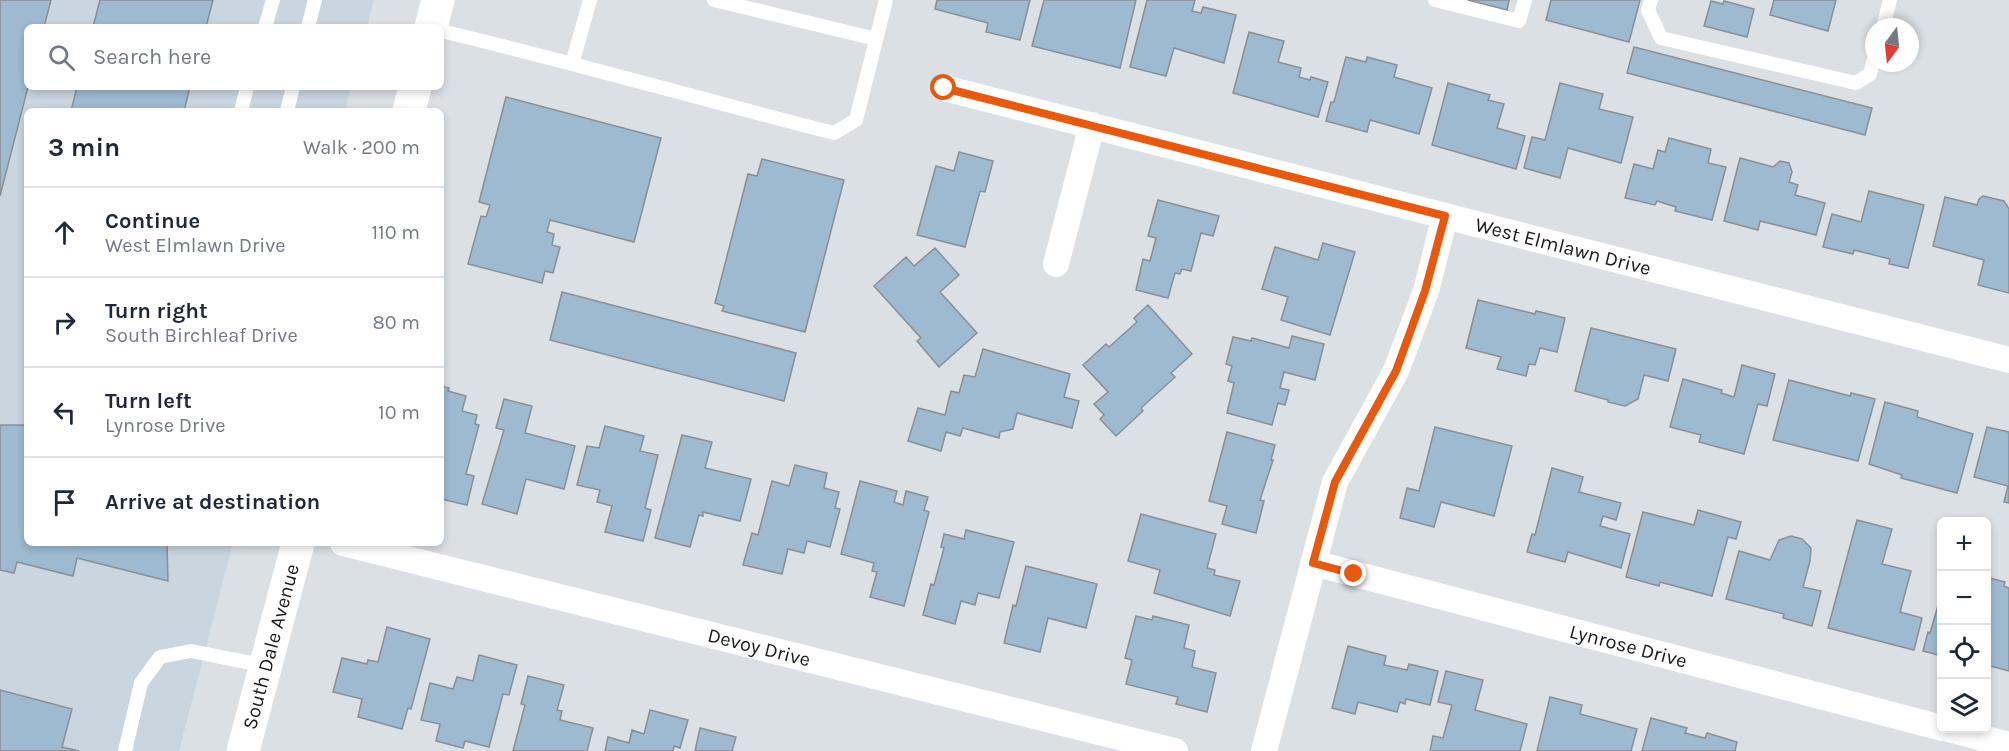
<!DOCTYPE html>
<meta charset="utf-8">
<style>
:root{--surface:#fff;--page:#f6f6f7;--text:#1f2937;--muted:#747a83;--line:#e0e1e3}
body{margin:0;font-family:Karla,sans-serif;background:var(--page);color:var(--text)}
.controls{position:absolute;right:18px;bottom:18px;display:grid;overflow:hidden;border-radius:9px;box-shadow:0 3px 9px #0003}
.controls button{width:54px;height:54px;display:grid;place-items:center;padding:0;border:0;border-bottom:2px solid var(--line);background:var(--surface);color:var(--text);font:30px sans-serif}
.compass{position:absolute;left:1865px;top:18px;width:54px;height:54px;border-radius:50%;background:var(--surface);box-shadow:0 3px 9px #0003;rotate:195deg}
.stop{position:absolute;width:18px;height:18px;margin:-14px;border:4px solid #ea580c;border-radius:50%;background:#fff}
.stop.end{background:#ea580c;border-color:#fff;box-shadow:0 2px 6px #0008}
.list{margin:0;padding:0;list-style:none}
h2{display:flex;justify-content:space-between;align-items:center;height:78px;margin:0;padding:0 24px;font-size:26px}
h2 small{font-size:20px;font-weight:400;color:var(--muted)}
.list li{display:grid;grid-template-columns:39px 1fr auto;gap:18px;align-items:center;box-sizing:border-box;height:90px;padding:0 24px;border-top:2px solid var(--line)}
.list b{display:block;font-size:22px;white-space:nowrap}
.list p{margin:0;font-size:20px;white-space:nowrap;color:var(--muted)}
.list em{font-size:20px;font-style:normal;color:var(--muted)}
.icon{flex:none;width:33px;height:33px;fill:none;stroke:currentColor;stroke-width:2;stroke-linecap:round;stroke-linejoin:round}
.map{position:relative;flex:none;width:2009px;height:751px;overflow:hidden}
.search{position:absolute;background:var(--surface);box-shadow:0 3px 9px #0003;left:24px;top:24px;width:420px;height:66px;display:flex;align-items:center;gap:15px;box-sizing:border-box;padding:0 21px;border-radius:9px;color:var(--muted);font-size:22px}
.panel{position:absolute;background:var(--surface);box-shadow:0 3px 9px #0003;left:24px;top:108px;width:420px;height:438px;border-radius:9px}
.map>svg:first-child{display:block}
</style>
<div class="map">
<svg width="2009" height="751" viewBox="0 0 2009 751">
<rect width="100%" height="100%" fill="#dbe0e5"/>
<path fill="#c9d5df" d="M0 0H374L367 27H27V87H351L345 111H27V543H233L179 751H0Z"/>
<path fill="#9ebad1" stroke="#8a8f94" stroke-width="1.5" d="M0 0H51L44 27H27L28 87 0 196Z
M100 0H213L206 27H93Z
M937 0H1030L1020 40 986 32 988 23 935 9Z
M1044 0H1136L1120 68 1032 46Z
M1147 0H1195L1192 11 1201 13 1203 7 1236 15 1224 63 1174 48 1166 76 1130 67Z
M1468 0H1509L1507 10Z
M1551 0H1640L1629 42 1546 20Z
M1774 0H1836L1828 31 1770 15Z
M1711 1 1723 4 1724 1 1754 9 1747 37 1704 26Z
M1249 32 1284 41 1278 62 1301 68 1299 77 1310 80 1311 77 1328 82 1318 117 1233 93Z
M1634 47 1872 108 1865 135 1627 73Z
M1346 57 1366 62 1367 57 1397 65 1394 77 1432 88 1419 134 1370 120 1367 132 1326 121 1331 102H1334Z
M1448 83 1490 95 1488 100 1504 104 1497 128 1525 136 1516 169 1432 145Z
M1560 83 1603 94 1599 109 1633 117 1621 163 1568 148 1560 178 1524 168 1532 137 1545 140Z
M77 87H190L184 111H71Z
M506 97 661 138 634 242 550 220 547 232 554 234 552 245 560 247 553 273 545 271 542 283 468 264 481 216 486 217 490 205 479 202Z
M1669 138 1711 149 1708 163 1726 167 1712 220 1675 211 1676 207 1657 201 1655 205 1625 198 1634 164 1653 169 1658 150 1665 152Z
M959 152 993 161 985 192 980 191 965 247 917 235 936 166 954 171Z
M1740 158 1773 167 1780 161 1789 163 1792 172 1789 182 1798 185 1795 195 1825 203 1816 235 1760 221 1758 230 1724 221Z
M762 159 844 180 805 332 722 311 724 306 715 303 748 174 757 176Z
M1869 191 1924 205 1908 268 1889 264 1890 259 1854 250 1853 254 1823 247 1832 214 1861 222Z
M1983 196 2004 201 2009 209V293L1978 285 1984 260 1933 246 1945 197 1977 205 1979 199Z
M1158 200 1219 216 1213 236 1201 233 1191 271 1182 269 1180 274 1175 273 1168 298 1136 290 1143 259 1150 261 1156 238 1148 236Z
M1323 243 1355 252 1330 335 1281 320 1288 297 1262 289 1275 247 1318 260Z
M935 248 959 275 940 292 977 333 939 367 917 341 921 338 874 286 906 257 914 266Z
M562 292 796 353 784 401 550 340Z
M1478 300 1535 314 1536 311 1565 318 1557 352 1540 348 1535 365 1529 364 1526 376 1497 369 1501 357 1466 348Z
M1148 305 1192 354 1171 373 1175 377 1141 408 1143 411 1116 436 1100 419 1104 415 1094 404 1108 392 1083 365 1106 344 1109 347 1137 322 1134 318Z
M1591 328 1676 349 1668 381 1644 375 1638 399 1625 406 1608 402V400L1575 391Z
M1292 336 1324 344 1315 380 1284 372 1280 388 1289 390 1285 405 1278 403 1272 425 1227 413 1234 383 1228 381 1232 366 1226 364 1233 337 1251 341 1252 338 1289 348Z
M983 349 1070 374 1064 397 1079 401 1072 428 1017 413 1013 429 1000 432 999 438 963 428 960 436 946 432 941 451 908 441 918 408 945 415 951 391 959 393 964 375 975 377Z
M1742 365 1775 374 1767 406 1758 404 1744 454 1699 442 1701 435 1670 427 1683 379 1722 390 1721 393 1734 397Z
M1789 380 1850 396 1851 393 1875 399 1858 461 1773 440Z
M441 386 449 388 448 391 466 396 462 411 477 415 475 424 479 425 466 474 474 476 467 505 441 499Z
M504 399 532 406 525 433 575 446 564 489 526 479 517 514 482 504 504 430 496 428Z
M1885 402 1918 411 1917 417 1973 434 1957 493 1901 478 1902 475 1869 464Z
M0 425H27V543H167L168 581 77 558 73 576 17 562 14 573 0 570Z
M605 426 644 436 640 451 658 455 645 508 651 510 643 541 605 532 612 506 597 502 600 490 577 485 587 446 599 448Z
M1435 427 1512 446 1494 516 1441 502 1434 527 1400 518 1407 488 1419 491Z
M1987 427 2009 432V503L2004 502 2008 486 1974 477Z
M1227 432 1275 445 1271 460H1273L1260 500 1264 501 1256 533 1222 524 1227 506 1209 501Z
M682 435 712 442 705 468 751 479 740 521 703 512V516L699 515 690 547 655 538Z
M795 465 827 473 824 488 839 492 835 508 840 509 830 547 807 541 804 553 788 549 782 574 743 565 752 533 758 535 772 481 789 486Z
M1552 468 1583 477 1579 492 1621 503 1616 520 1603 516 1600 526 1630 534 1621 568 1568 552 1565 562 1527 552 1532 534 1535 535Z
M860 481 897 491 894 502 903 505 906 491 928 497 924 510 929 512 904 606 870 597 877 572 872 571 874 563 841 554Z
M1698 510 1741 522 1736 539 1728 537 1712 596 1660 582 1659 586 1626 577 1643 512 1694 525Z
M1141 514 1216 534 1207 568 1215 570 1214 575 1240 581 1230 616 1154 593 1160 570 1128 561Z
M1857 520 1892 529 1882 564 1911 571 1900 612 1922 618 1914 650 1828 628Z
M966 530 1014 542 999 598 978 593 975 605 961 601 955 624 923 615 931 584 934 585 944 548 941 547 944 534 964 539Z
M1791 536 1802 539 1811 548 1810 561 1803 587 1821 591 1812 626 1783 618 1784 614 1726 599 1739 551 1770 560 1779 540Z
M1026 566 1097 584 1086 628 1048 618 1040 652 1004 643 1013 605 1016 606Z
M1986 577 2005 582 2004 586 2009 588V671L1986 665Z
M1942 592V656L1923 651 1928 632 1930 633Z
M1136 616 1152 620 1153 616 1189 625 1184 648 1195 651 1192 667 1216 673 1207 712 1176 704 1178 697 1126 684 1132 660 1125 658Z
M387 627 430 639 411 709 408 708 402 729 358 717 362 699 333 692 342 658 367 664 368 660 378 662Z
M1348 646 1386 656 1384 665 1407 670 1409 664 1438 671 1430 705 1406 699 1405 704 1400 702 1397 712 1358 702 1355 714 1332 708Z
M479 655 517 665 509 695 503 694 489 747 465 741 463 748 436 741 440 724 421 720 430 683 453 689 457 677 473 681Z
M1446 671 1483 680 1475 710 1527 724 1520 751H1430L1433 736 1443 738 1452 705 1438 702Z
M528 676 564 685 557 710 562 711 560 720 593 728 587 751H513L525 705 521 704Z
M0 690 72 709 62 747 79 751H0Z
M1550 697 1582 705 1580 714 1637 729 1631 751H1537Z
M650 710 688 720 680 748 674 746 673 751H605L608 737 629 743 632 730 644 734Z
M1651 718 1687 728 1685 733 1705 738 1707 733 1737 742 1735 751H1642Z
M700 728 736 737 732 751H695Z"/>
<g fill="none" stroke-linecap="round" stroke-linejoin="round">
<path stroke="#fff" stroke-width="14" d="M714 0 876 39
M1435 0 1519 21 1525 0
M1651 0 1648 10 1661 38 1856 83 1870 74 1874 59
M265 27 273 0
M308 27 315 0
M1883 27 1890 0
M441 31C573 62 703 100 834 133L856 120 886 0
M572 64 590 0
M241 111 247 87
M287 111 293 87
M125 751 141 683 160 657 191 651 266 666"/>
<g stroke="#fff" stroke-width="26">
<path id="s1" d="M944 88 2009 360"/>
<path d="M1056 264 1092 125"/>
<path id="s2" d="M343 543 1175 751"/>
<path id="s3" d="M1313 563 1942 728"/>
<path d="M1945 728 2009 745"/>
<path d="M1264 751 1335 482 1396 371 1426 291 1445 216"/>
</g>
<g stroke="#fff" stroke-width="33">
<path d="M431 27 438 0"/>
<path d="M409 111 415 87"/>
<path id="s4" d="M243 751 298 543"/>
</g>
</g>
<g fill="none" stroke-linecap="round" stroke-linejoin="round">
<path stroke="#ea580c" stroke-width="8" d="M944 88 1445 216 1425 291 1396 371 1335 482 1313 563 1354 574"/>
</g>
<g text-anchor="middle" stroke-width="6" stroke-linejoin="round" paint-order="stroke">
<g font-size="20" fill="#181a1c" stroke="#fff">
<text dy="7" stroke="none"><textPath href="#s1" startOffset="639">West Elmlawn Drive</textPath></text>
<text dy="7" stroke="none"><textPath href="#s3" startOffset="326">Lynrose Drive</textPath></text>
<text dy="7" stroke="none"><textPath href="#s4" startOffset="108">South Dale Avenue</textPath></text>
<text dy="7" stroke="none"><textPath href="#s2" startOffset="429">Devoy Drive</textPath></text>
</g>
</g>
</svg>
<div class="controls">
<button>+</button>
<button>−</button>
<button><svg class="icon" aria-label="locate" viewBox="0 0 24 24"><circle cx="12" cy="12" r="6"/><path d="M12 2v4M12 18v4M2 12h4M18 12h4"/></svg></button>
<button><svg class="icon" aria-label="layers" viewBox="0 0 24 24"><path d="M12 4l9 5-9 5-9-5zM3 14l9 5 9-5"/></svg></button>
</div>
<svg class="compass" viewBox="-18 -18 36 36"><path d="M0-13l5 13h-10z" fill="#e53935"/><path d="M0 13l5-13h-10z" fill="#747a83"/></svg>
<div class="stop" style="left:944px;top:88px"></div>
<div class="stop end" style="left:1354px;top:574px"></div>
<div class="search"><svg class="icon" aria-label="search" viewBox="0 0 24 24"><circle cx="10" cy="10" r="6"/><path d="M15 15l6 6"/></svg>Search here</div>
<section class="panel">
<h2>3 min<small>Walk · 200 m</small></h2>
<ul class="list">
<li><svg class="icon" aria-label="ahead" viewBox="0 0 24 24"><path d="M12 20V5M6 11l6-6 6 6"/></svg><div><b>Continue</b><p>West Elmlawn Drive</p></div><em>110 m</em></li>
<li><svg class="icon" aria-label="right" viewBox="0 0 24 24"><path d="M7 20v-9h11M14 6l5 5-5 5"/></svg><div><b>Turn right</b><p>South Birchleaf Drive</p></div><em>80 m</em></li>
<li><svg class="icon" aria-label="left" viewBox="0 0 24 24"><path d="M17 20v-9H6M10 6l-5 5 5 5"/></svg><div><b>Turn left</b><p>Lynrose Drive</p></div><em>10 m</em></li>
<li><svg class="icon" aria-label="arrive" viewBox="0 0 24 24"><path d="M6 21V4h12l-3 4 3 4H6"/></svg><div><b>Arrive at destination</b></div></li>
</ul>
</section>
</div>
